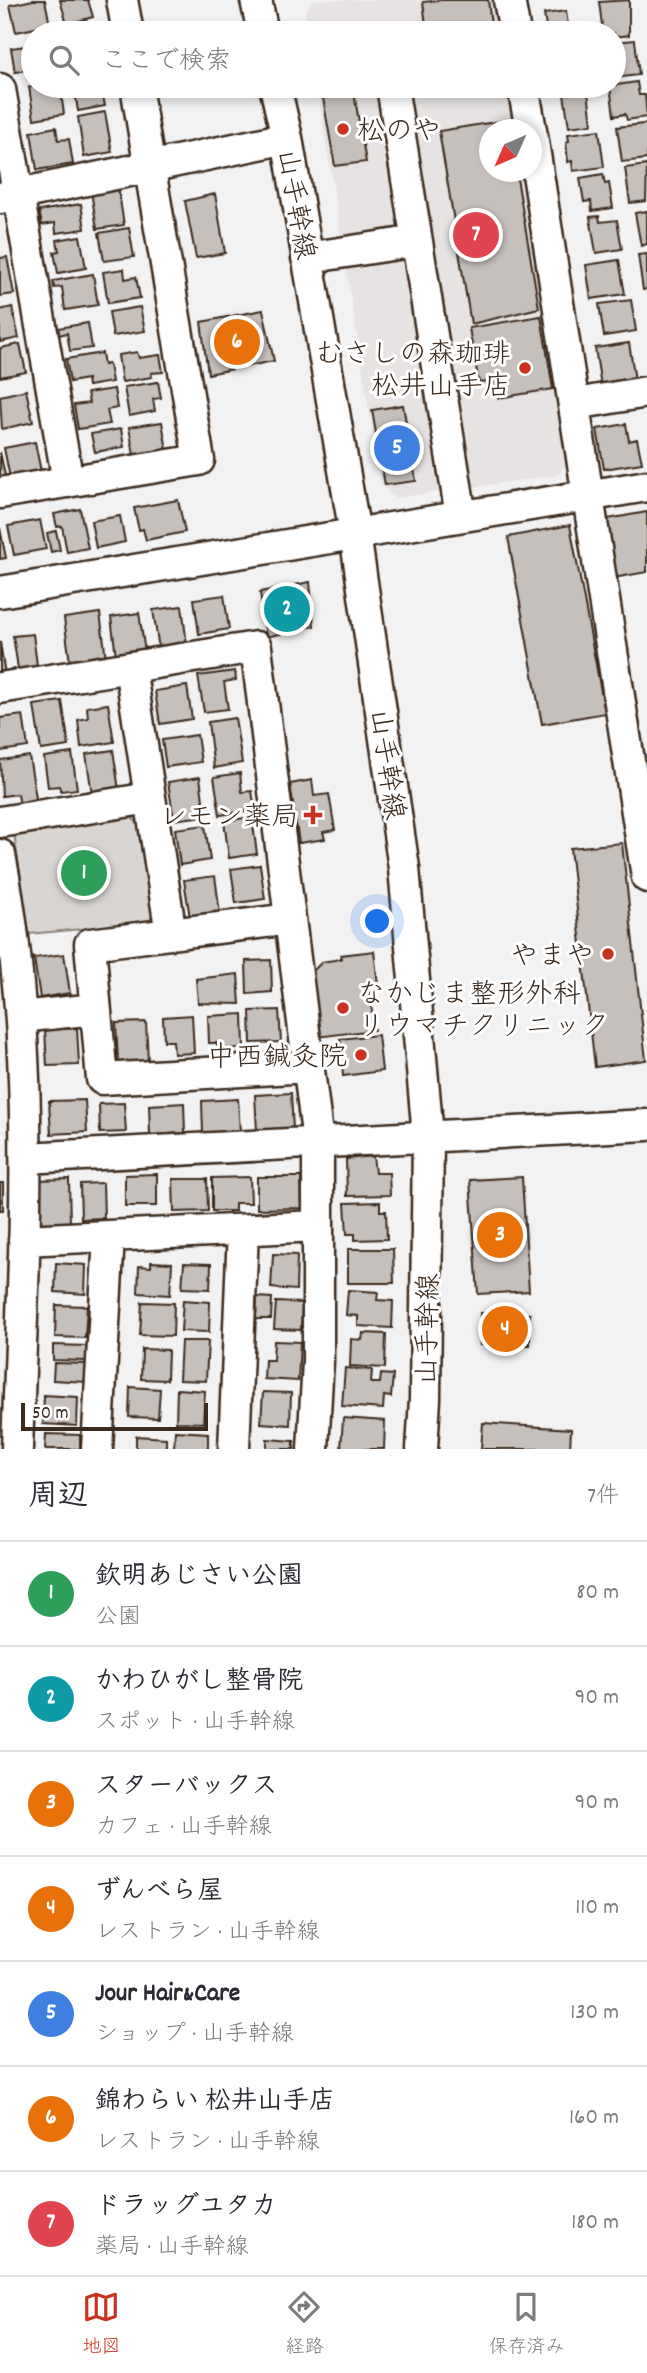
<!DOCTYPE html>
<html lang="ja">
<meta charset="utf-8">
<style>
:root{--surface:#fff;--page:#f2f2f3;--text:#2b2b33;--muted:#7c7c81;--line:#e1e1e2;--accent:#c8321e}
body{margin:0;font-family:Dekko,"Klee One",sans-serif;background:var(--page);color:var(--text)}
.compass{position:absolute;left:479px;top:119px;width:63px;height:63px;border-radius:50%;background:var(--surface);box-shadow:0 4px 10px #0003;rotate:225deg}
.scale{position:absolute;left:21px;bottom:18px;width:187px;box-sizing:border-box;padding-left:7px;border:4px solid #3b2a1e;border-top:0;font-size:19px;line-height:24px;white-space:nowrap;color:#3b2a1e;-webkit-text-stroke:5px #fff;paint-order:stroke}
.you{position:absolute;left:378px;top:922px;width:24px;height:24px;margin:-18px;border:5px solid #fff;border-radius:50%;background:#1a73e8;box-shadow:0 0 0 10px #1a73e833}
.badge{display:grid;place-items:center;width:46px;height:46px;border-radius:50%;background:var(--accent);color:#fff;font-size:23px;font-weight:700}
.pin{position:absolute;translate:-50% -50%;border:4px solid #fff;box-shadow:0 2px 7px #0006}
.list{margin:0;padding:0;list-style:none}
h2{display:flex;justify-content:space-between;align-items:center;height:91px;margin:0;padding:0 28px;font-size:30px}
h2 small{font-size:23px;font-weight:400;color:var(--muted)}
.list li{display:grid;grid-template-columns:46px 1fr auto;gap:21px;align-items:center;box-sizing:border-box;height:105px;padding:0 28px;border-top:2px solid var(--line)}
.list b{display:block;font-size:26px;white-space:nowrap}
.list p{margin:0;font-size:23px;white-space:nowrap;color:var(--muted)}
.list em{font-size:23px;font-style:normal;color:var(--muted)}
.icon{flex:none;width:38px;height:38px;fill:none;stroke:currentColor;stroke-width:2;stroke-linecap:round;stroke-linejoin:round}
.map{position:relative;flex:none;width:647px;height:1449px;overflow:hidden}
.search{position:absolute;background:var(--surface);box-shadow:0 4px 10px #0003;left:21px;right:21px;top:21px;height:77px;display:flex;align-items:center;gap:18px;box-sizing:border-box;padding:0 24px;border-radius:38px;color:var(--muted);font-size:26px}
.sheet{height:826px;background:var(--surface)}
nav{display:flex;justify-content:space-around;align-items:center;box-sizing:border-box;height:98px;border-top:2px solid var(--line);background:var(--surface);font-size:19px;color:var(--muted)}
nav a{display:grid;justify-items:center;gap:4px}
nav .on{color:var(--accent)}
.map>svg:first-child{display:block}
</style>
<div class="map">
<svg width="647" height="1449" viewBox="0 0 647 1449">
<rect width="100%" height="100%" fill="#f3f2f2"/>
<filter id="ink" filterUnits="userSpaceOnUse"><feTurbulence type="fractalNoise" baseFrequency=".0143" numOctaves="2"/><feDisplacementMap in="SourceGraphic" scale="14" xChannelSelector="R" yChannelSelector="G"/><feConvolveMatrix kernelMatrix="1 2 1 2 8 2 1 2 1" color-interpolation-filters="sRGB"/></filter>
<g filter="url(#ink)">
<path fill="#e6e3e2" d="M314 0H493L499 33H309L305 11Z
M317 86H507L514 129 490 130V172H521L567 463 558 475 395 498 381 485Z"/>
<path fill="#d8d5d2" stroke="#8a8078" stroke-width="2" d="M127 814 140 825 155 912 147 923 29 934 14 834Z"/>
<path fill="#c6c0bd" stroke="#3b2a1e" stroke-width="2" d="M33 0H45L50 25 16 32 10 5Z
M60 0H88L93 17 67 24Z
M440 0H488L492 33H427L423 2Z
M629 0V35L614 37V33H603L599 2Z
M566 11 568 25 593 26V33H547L544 14Z
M635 40 639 75 614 78V42Z
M33 45V79L28 80 26 70 15 72 11 48Z
M637 82 639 95H645L647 117 627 120 625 114 614 116 610 86Z
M60 86 64 114 34 119 29 87Z
M74 86H101L105 106 78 111Z
M588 92 592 124 569 127 564 94Z
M354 93 366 162 335 166 323 98Z
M105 112 112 152 84 157 78 117Z
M508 120 509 130H490V172H516L539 308 471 324 439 131Z
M644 124H647V159L622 162 617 127Z
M56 127 58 140 69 139 73 164 37 170 31 132Z
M599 130 604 167 573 171 572 161 568 162 566 142 569 141 568 134Z
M647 165 646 201 630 203 625 168Z
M603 174 605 184 609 183 613 208 592 211 591 201 584 202 580 178Z
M118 187 124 225 97 229 91 191Z
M215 194 225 253 196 258 185 201Z
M81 204 85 229 56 233 55 223 42 225 39 211Z
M647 211V244L641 246 635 213Z
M599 216 600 222 617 220 622 249 596 253 590 217Z
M129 228 134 257 104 261 99 233Z
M80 236 86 268 58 273 54 252 59 251 57 240Z
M647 254V289L643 290 638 255Z
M7 257 14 294 0 296V258Z
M619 260 625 294 591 299 586 265Z
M124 269 125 279 136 277 140 298 108 303 103 272Z
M93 274 98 305 65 310 62 287 54 288 53 281Z
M631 300 636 331 604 336 599 304Z
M12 307 19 338 0 342V310Z
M140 307 145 331 113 336 109 312Z
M263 310 274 361 208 374 201 322Z
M541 316 553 389 498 398 495 381 479 383 469 328Z
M88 323 92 348 70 351 67 333 59 335 58 328Z
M629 343 635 380 601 386 595 348Z
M20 344 26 372 0 377V348Z
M137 352 139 358 160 355 163 372 151 373 152 377 122 382 118 355Z
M102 353 104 365 109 364 112 382 88 386 87 379 70 382 66 359Z
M158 382 161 398 153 399 155 411 129 416 124 387Z
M114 389 117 408 107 410 110 424 78 429 74 405 89 403 87 393Z
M26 390 33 422 2 429 0 396Z
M403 405 416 481 385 485 372 410Z
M162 422 168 456 135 461 129 427Z
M626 424 629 441 637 439 642 463 604 469 597 429Z
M121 429 124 447 95 452 91 434Z
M35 442 41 472 10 478 4 448Z
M0 452 6 480 0 481Z
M178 500 185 532 146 540 143 529 139 530 134 508Z
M80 509 88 548 67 552 62 526 57 527 54 514Z
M647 512V572L613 578 602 520Z
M120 516 125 542 96 548 91 521Z
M40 520 46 549 14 555 8 526Z
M570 525 605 713 542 724 508 537Z
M0 528 6 558 0 559Z
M56 531 60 550 51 552 47 533Z
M310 582 314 626 266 637 260 592Z
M224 595 229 629 199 634 194 599Z
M182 606 187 645 159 649 153 610Z
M100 613 106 658 70 663 64 618Z
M139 613 145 652 116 656 111 617Z
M33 634 38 673 19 675 13 636Z
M0 642 5 675 0 676Z
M235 671 236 680 224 682 228 709 204 712 198 676Z
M187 686 192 719 160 724 155 691Z
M62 701 69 746 41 750 34 705Z
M108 704 114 742 81 747 78 720 88 718 87 707Z
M23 715 28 747 0 751V718Z
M235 718 242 763 214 768 208 722Z
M197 735 201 762 166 767 162 740Z
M113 750 119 790 92 794 86 754Z
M72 753 77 789 61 791 59 786 48 787 44 757Z
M29 756 37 804 20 806 18 794 2 796 0 760Z
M240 773 242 792 252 791 255 810 220 815 214 777Z
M200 777 205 816 174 820 168 782Z
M312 780 314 796 329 794 335 830 323 832 325 839 299 843 290 784Z
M252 817 257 854 229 858 224 821Z
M205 825 210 860 180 865 175 829Z
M622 843 646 1060 595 1067 570 848Z
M260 865 265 899 236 903 231 869Z
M215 876 220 914 190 918 184 880Z
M374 951 378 985 369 986 374 1030 317 1037 310 974 322 962 341 959V955Z
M64 954 70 993 40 998 34 958Z
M271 960 272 992 247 994 246 961Z
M238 974 240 1004 198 1003 196 979Z
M279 1010 281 1042 251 1043 250 1011Z
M243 1014 244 1048 218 1049 217 1043H209L208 1016Z
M192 1015 194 1053 174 1054 173 1041H164L163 1017Z
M146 1022 148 1061 118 1062 116 1023Z
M77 1028 79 1065 47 1066 45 1030Z
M378 1035 382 1071 343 1076 340 1039Z
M291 1093 293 1130 257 1131 255 1095Z
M238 1099 240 1133 203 1134 202 1101Z
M85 1100 87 1132 51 1134 49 1101Z
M124 1103 126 1132 100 1133 99 1104Z
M184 1103 185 1133 150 1135 149 1105Z
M373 1156 375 1173H389L390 1195 347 1196 346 1159Z
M157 1174V1206H125V1175Z
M250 1177 251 1203H235V1211H212V1178Z
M257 1177H301L302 1208 257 1209Z
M522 1177 529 1291 478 1294 470 1180Z
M69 1179 70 1224 37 1225 36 1180Z
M173 1179H207L208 1211 174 1212Z
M0 1183H3V1210H0Z
M103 1183 104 1218 81 1219 80 1184Z
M380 1202V1211H386L387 1239 355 1240V1234H347L345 1203Z
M348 1249H393L394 1283H348Z
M273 1254 297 1255 296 1290 271 1288Z
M151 1262 172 1263 170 1295 138 1293 139 1266 151 1267Z
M56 1263 86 1265 85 1294 55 1292Z
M184 1263 211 1264 210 1289 182 1288Z
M348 1290 378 1292 377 1300 393 1301 392 1328 358 1326V1316L346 1315Z
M257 1297 272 1298 271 1319H256Z
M183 1300 210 1302 209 1332 181 1331Z
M142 1302 174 1303 173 1336 140 1335Z
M276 1302 302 1303 301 1330 274 1329Z
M56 1305 87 1306 85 1338 55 1337Z
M480 1313 530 1314V1345H480Z
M363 1333 386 1334 385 1368 350 1366 351 1339 362 1340Z
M181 1341H208L206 1381 179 1380Z
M274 1341 300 1342 298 1381 264 1379 265 1360H273Z
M53 1345 88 1346 87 1361 53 1360Z
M142 1349 168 1350 167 1380 141 1379Z
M54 1363 88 1364 87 1382 53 1380Z
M345 1368 372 1370 371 1383H380L381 1374 393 1375 391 1397 384 1396 383 1409 342 1406Z
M130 1387 160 1389 158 1418 129 1417Z
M177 1389 205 1391 203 1423 176 1422Z
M263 1392 291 1393 290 1425 261 1423Z
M44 1395 78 1397 77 1426 43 1424Z
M343 1418 385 1421 384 1449H341Z
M483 1423 571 1429 570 1449H481Z
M175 1431 208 1433V1449H174Z
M46 1434 80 1435V1449H45Z
M136 1436 166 1438V1449H136Z
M267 1439 294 1441V1449H267Z"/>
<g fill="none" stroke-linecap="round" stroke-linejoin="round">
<g stroke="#3b2a1e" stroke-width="35">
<path id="minor" d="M122 0 128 33
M256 0 263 33
M509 0 515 33
M275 86 287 138 355 534 404 868 428 1136 425 1399 422 1449
M392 86 461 516
M523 86 531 130
M0 89 68 482
M532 135 647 877
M0 198 287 138
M307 258 417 241
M575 404 647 392
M0 493 199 460 136 86
M0 592 647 486
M130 667 171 934
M0 688 256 647 318 1142V1361L313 1449
M0 822 150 798
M0 855C38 1050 24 1251 17 1449
M290 919 90 944 102 1079 309 1067
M21 1017 95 1009
M26 1158 647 1125
M24 1240 317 1226
M97 1449 109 1236
M234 1449 243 1230"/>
</g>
<use href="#minor" stroke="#fff" stroke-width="30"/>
</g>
</g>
<g fill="#c8321e" stroke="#fff" stroke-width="2.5">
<circle cx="343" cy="129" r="7"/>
<circle cx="525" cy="368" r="7"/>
<path d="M309.5 804.5h7v7h7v7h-7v7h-7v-7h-7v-7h7z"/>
<circle cx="608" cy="954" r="7"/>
<circle cx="343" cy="1008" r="7"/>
<circle cx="361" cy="1055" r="7"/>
</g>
<g text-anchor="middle" stroke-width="6" stroke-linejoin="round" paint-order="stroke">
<g font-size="28" fill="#3b2a1e" stroke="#fff" text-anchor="end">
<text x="357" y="139" text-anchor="start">松のや</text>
<text x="511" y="362">むさしの森珈琲<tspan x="511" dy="32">松井山手店</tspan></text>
<text x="299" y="825">レモン薬局</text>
<text x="594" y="964">やまや</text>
<text x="357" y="1002" text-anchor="start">なかじま整形外科<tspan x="357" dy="32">リウマチクリニック</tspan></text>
<text x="347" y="1065">中西鍼灸院</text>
</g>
<g font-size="28" fill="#3b2a1e" stroke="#fff">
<text transform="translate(298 204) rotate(80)" y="10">山手幹線</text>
<text transform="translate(389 764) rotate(82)" y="10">山手幹線</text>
<text transform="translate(426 1329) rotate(-89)" y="10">山手幹線</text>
</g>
</g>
</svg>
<svg class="compass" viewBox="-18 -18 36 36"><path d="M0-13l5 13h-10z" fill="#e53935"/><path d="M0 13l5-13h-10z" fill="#7c7c81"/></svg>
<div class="scale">50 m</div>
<div class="you"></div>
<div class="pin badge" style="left:84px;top:873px;background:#2e9e5b">1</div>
<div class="pin badge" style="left:287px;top:609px;background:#0f9aa8">2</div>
<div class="pin badge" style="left:500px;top:1235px;background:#e8710a">3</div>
<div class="pin badge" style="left:505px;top:1329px;background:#e8710a">4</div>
<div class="pin badge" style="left:397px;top:448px;background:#3f7fe0">5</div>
<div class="pin badge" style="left:237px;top:342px;background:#e8710a">6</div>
<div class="pin badge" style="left:476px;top:235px;background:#e0444e">7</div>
<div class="search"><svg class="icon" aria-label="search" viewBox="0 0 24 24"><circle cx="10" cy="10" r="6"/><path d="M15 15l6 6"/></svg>ここで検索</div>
</div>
<section class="sheet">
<h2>周辺<small>7件</small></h2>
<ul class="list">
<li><span class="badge" style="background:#2e9e5b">1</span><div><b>欽明あじさい公園</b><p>公園</p></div><em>80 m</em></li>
<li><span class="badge" style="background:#0f9aa8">2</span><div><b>かわひがし整骨院</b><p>スポット · 山手幹線</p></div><em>90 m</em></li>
<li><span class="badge" style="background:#e8710a">3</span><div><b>スターバックス</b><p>カフェ · 山手幹線</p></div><em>90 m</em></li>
<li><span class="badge" style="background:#e8710a">4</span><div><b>ずんべら屋</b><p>レストラン · 山手幹線</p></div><em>110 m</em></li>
<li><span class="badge" style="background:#3f7fe0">5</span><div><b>Jour Hair&amp;Care</b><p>ショップ · 山手幹線</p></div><em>130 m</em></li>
<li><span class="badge" style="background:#e8710a">6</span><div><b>錦わらい 松井山手店</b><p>レストラン · 山手幹線</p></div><em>160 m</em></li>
<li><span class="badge" style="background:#e0444e">7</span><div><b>ドラッグユタカ</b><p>薬局 · 山手幹線</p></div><em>180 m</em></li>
</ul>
</section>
<nav>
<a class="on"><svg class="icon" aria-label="map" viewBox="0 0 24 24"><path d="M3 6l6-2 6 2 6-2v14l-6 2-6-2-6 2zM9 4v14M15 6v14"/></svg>地図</a>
<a><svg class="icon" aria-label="directions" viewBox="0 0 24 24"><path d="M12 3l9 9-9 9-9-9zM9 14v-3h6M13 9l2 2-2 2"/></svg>経路</a>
<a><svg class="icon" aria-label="saved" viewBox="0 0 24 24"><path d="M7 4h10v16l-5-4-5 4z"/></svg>保存済み</a>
</nav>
